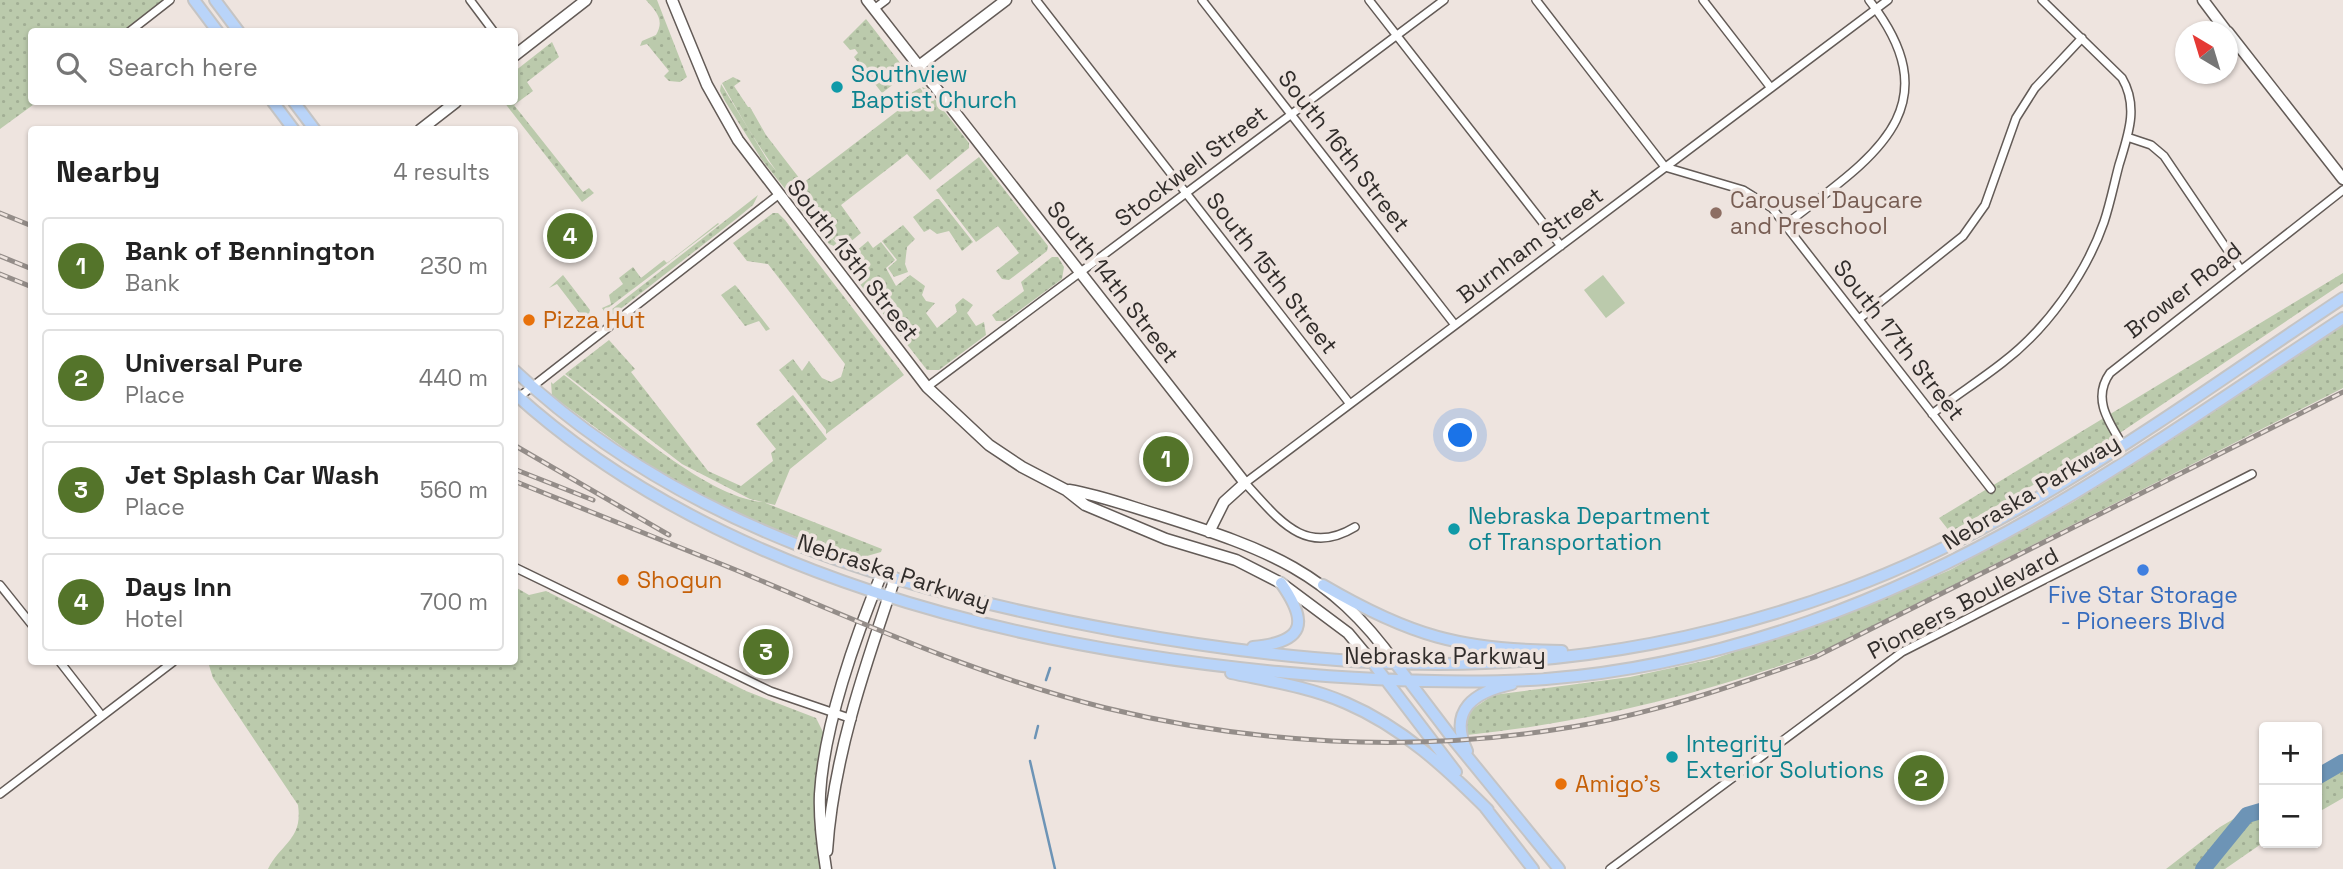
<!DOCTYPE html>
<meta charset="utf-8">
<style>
:root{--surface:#fff;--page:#f6f6f6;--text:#222;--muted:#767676;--line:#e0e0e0;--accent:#54742a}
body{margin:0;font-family:"Space Grotesk",sans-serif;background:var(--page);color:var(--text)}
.controls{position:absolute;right:21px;bottom:21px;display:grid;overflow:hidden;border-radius:7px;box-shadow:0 2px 5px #0004}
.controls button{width:63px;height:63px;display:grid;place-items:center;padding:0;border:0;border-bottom:2px solid var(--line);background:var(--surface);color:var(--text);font:35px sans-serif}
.compass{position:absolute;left:2175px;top:21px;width:63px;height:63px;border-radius:50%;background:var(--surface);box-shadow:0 2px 5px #0004;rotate:322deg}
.you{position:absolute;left:1461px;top:436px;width:24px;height:24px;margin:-18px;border:5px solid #fff;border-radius:50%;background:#1a73e8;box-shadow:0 0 0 10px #1a73e833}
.badge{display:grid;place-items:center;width:46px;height:46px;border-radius:50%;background:var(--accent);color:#fff;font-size:23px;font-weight:700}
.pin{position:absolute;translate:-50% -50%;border:4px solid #fff;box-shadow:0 2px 7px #0006}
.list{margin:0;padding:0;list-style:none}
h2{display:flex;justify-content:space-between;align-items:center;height:91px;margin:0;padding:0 28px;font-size:30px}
h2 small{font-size:23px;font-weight:400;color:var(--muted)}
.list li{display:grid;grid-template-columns:46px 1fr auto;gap:21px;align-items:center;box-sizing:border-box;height:98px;margin:0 14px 14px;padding:0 14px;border:2px solid var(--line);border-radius:7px}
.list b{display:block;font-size:26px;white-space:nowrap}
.list p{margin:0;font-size:23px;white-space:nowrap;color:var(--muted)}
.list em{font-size:23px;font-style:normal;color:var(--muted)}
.icon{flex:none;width:38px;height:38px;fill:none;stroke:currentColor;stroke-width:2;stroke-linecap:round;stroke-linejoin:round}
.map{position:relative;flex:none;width:2343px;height:869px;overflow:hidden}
.search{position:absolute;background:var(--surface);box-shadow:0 2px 5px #0004;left:28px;top:28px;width:490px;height:77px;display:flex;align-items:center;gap:18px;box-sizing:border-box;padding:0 24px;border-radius:7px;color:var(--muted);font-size:26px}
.panel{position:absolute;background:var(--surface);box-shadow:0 2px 5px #0004;left:28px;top:126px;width:490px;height:539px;border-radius:7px}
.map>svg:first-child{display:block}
</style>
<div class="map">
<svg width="2343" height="869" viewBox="0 0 2343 869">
<defs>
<pattern id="grass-dots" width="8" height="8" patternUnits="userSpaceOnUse" patternTransform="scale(1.75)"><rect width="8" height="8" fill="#bbcaac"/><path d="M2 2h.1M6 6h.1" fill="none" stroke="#a1ae94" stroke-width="1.8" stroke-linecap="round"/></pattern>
</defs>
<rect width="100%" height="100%" fill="#eee4df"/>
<path fill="url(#grass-dots)" d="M0 0H170L129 31 32 32V102H37L0 129Z
M646 0H657L687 77 680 82 669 81 664 76 669 71 647 44 640 46 642 41 656 35C665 20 656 11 646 0Z
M866 19 908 73 882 93 854 57 858 53 855 49 850 50 843 42Z
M552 42 559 57 527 82 533 91 514 105 583 192 589 188 594 193 582 202 504 102H514L515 71Z
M733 77 741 81 734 86 748 107H750L766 135 803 183 913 99 911 93 920 88 925 94 922 87 927 89 969 143V148L930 180 907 154 841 205 861 233 843 248C796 207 752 138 722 83Z
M721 84 768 161 841 249 829 244 762 160 725 101 720 91Z
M979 157 1048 246 1047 251 1009 280 1002 279 996 271 1019 253 998 226 976 242 936 190Z
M758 195 753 205 736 219 614 314 607 313Z
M936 199H939L973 242 962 251 949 231 937 234 930 229 924 232 913 217Z
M773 213H778L785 220 904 375 826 434V430L779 370 793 359 802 371 809 361 822 378 831 382 841 377 845 364 768 264 747 261 733 243Z
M718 223 719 224 604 311 602 308 611 304 609 295 623 284 619 278 633 267 641 278 664 260 667 263Z
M903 225 915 239 907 247 905 264 908 272 894 277 888 268 897 260 882 241Z
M868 241 873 248 881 242 895 260 886 268 896 286 910 275 925 286 922 295 926 301 935 303 926 313 937 328 957 312 955 305 963 298 973 305 967 313 976 326 984 322 986 335 939 370H927L849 270V257Z
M1052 257H1058L1064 267 1062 279 1005 321H996L992 315 1024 291 1021 282Z
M2343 273V283L2090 453 1950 532 1939 518Z
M563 275 590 310 588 318H597L583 330 577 322 583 318 557 284 549 288Z
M735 285 737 287 770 329 766 331 759 321 745 326 721 295Z
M2343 324V388L1825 650C1708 693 1592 722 1467 735L1466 721 1471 710 1493 695 1630 677 1713 659 1847 614 1950 570 2073 502Z
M609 340 635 369 631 372 708 471 741 486 773 461 771 453 776 449 756 424 793 395 827 439 790 469 775 505 750 499 682 464 565 374Z
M564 375C612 412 705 498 763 502L882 549 881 552 860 558 837 553 734 513 650 467 552 396 551 382 553 384Z
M515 587 529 595 546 591 746 691 816 718 824 734 816 818 820 869H268C281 843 303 840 298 805L213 678 208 662H514Z
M2343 754V798L2317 813V769Z
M2264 801V842L2225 869H2166L2220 827Z"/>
<path fill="#bbcaac" d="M1603 275 1625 303 1606 318 1584 290Z"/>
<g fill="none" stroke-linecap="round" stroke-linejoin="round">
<path stroke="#6d94b6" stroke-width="2.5" d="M1046 680 1050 668
M1035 738 1038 726
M1030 761 1055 869"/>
<path stroke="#6d94b6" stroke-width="16" d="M2317 777 2343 762
M2203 869 2247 815 2264 810"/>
<g stroke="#635b57" stroke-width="10">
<path id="street" d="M470 0 494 32
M1036 0 1350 404
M1202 0 1455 325
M1369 0 1561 246
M1536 0 1665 167 1743 190 1772 208 1991 489
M1703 0 1771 88
M874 9 886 0
M129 32 170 0
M2127 137 2151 145 2164 156 2241 270
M1785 225C1868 160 1956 111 1869 0
M1859 319 1963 236 1985 205 2016 118 2035 88 2082 38
M927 387 1444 0
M519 397 778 195
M1932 414C1955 396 1979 381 2002 363 2046 330 2086 274 2104 222 2110 204 2114 184 2119 165 2128 135 2139 107 2122 78L2042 0
M2122 444C2108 421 2092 398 2110 373L2343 190
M1355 527C1304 558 1277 517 1245 483L1888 0
M514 567 770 691 852 719
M0 585 32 625
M60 662 102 716
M0 794 173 662
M1610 869 1902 652 2252 474"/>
</g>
<g stroke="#635b57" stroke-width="13">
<path id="secondary" d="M672 0 707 85 738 140 927 387 989 445 1022 467 1066 490 1085 505 1166 539 1236 560 1281 583 1348 633 1373 663
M867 0 1245 483 1224 502 1209 532
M2203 0 2227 32
M2228 32 2343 179
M514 56 586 0
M919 66 1006 0
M420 130 456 102
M1069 490C1100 495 1131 507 1162 516 1266 549 1330 571 1396 664
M827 851C833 758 865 666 895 578
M826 869C822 844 819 819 820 794 824 726 855 637 882 573"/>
</g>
<g stroke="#c5c4c4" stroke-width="14">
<path id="primary" d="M194 0 218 32
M215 0 239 32
M273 102 294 130
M294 102 315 130
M514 370C682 528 897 590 1119 631 1239 653 1363 668 1485 663 1608 658 1730 632 1845 590 2026 524 2183 404 2343 298
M514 393C714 575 1015 647 1278 672 1367 680 1457 685 1546 679 1634 672 1725 651 1808 622 2008 552 2168 433 2343 318
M1323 585C1410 636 1461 650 1562 651
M1253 647C1305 642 1309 623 1281 583
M1373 663 1456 772
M1396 664 1453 739 1559 869
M1231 673C1269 681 1310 687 1346 703 1402 727 1446 768 1488 810
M1467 751C1448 710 1474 692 1512 684
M1484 806 1533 869"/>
</g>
<use href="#street" stroke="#fff" stroke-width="7"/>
<use href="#secondary" stroke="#fff" stroke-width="10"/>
<use href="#primary" stroke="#b9d4f9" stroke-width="10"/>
<g stroke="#948d89" stroke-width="5">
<path id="rail" d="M0 213 32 226
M0 256 32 269
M0 274 32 287
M514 445 669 535
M514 469 593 500
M514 481C588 511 663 540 736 570 857 621 978 676 1106 708 1253 744 1410 753 1559 729 1647 716 1731 687 1815 657L2343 392"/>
</g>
<use href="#rail" stroke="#eee4df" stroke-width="2.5" stroke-dasharray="8" stroke-linecap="butt"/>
</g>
<g fill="#0f9aa8" stroke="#eee4df" stroke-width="2.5">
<circle cx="837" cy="87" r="7"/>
<circle cx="1454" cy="529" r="7"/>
<circle cx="1672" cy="757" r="7"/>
</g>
<circle fill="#8d6e63" stroke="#eee4df" stroke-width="2.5" cx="1716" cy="213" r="7"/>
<g fill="#e8710a" stroke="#eee4df" stroke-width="2.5">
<circle cx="529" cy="320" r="7"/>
<circle cx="623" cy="580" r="7"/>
<circle cx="1561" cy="784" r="7"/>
</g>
<circle fill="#3f7fe0" stroke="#eee4df" stroke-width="2.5" cx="2143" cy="570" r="7"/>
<g text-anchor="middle" stroke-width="7" stroke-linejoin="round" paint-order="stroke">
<g font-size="23" fill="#0d838f" stroke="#eee4df" text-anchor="start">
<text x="851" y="82">Southview<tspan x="851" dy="26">Baptist Church</tspan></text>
<text x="1468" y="524">Nebraska Department<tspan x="1468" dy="26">of Transportation</tspan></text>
<text x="1686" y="752">Integrity<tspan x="1686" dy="26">Exterior Solutions</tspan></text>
</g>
<g font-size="23" fill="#312d2b" stroke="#eee4df">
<text transform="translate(1344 151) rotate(52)" y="8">South 16th Street</text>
<text transform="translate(1191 166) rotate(-37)" y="8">Stockwell Street</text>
<text transform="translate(1530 245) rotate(-37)" y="8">Burnham Street</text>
<text transform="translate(853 260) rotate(52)" y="8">South 13th Street</text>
<text transform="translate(1272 273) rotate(52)" y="8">South 15th Street</text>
<text transform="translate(1113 282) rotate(52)" y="8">South 14th Street</text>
<text transform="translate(2183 290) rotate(-38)" y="8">Brower Road</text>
<text transform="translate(1899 340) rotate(52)" y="8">South 17th Street</text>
<text transform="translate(2031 492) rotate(-31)" y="8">Nebraska Parkway</text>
<text transform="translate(894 572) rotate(18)" y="8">Nebraska Parkway</text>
<text transform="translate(1963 603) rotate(-28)" y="8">Pioneers Boulevard</text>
<text x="1445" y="664">Nebraska Parkway</text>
</g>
<g font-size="23" fill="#785e54" stroke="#eee4df" text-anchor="start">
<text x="1730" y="208">Carousel Daycare<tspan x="1730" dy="26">and Preschool</tspan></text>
</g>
<g font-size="23" fill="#c56008" stroke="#eee4df" text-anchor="start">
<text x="543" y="328">Pizza Hut</text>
<text x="637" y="588">Shogun</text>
<text x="1575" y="792">Amigo's</text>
</g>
<g font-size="23" fill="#366cbe" stroke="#eee4df">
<text x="2143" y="603">Five Star Storage<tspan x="2143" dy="26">- Pioneers Blvd</tspan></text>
</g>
</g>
</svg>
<div class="controls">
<button>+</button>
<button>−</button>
</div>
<svg class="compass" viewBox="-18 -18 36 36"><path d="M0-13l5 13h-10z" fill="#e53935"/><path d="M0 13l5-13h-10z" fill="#767676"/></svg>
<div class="you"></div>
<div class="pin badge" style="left:1166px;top:459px">1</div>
<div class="pin badge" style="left:1921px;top:778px">2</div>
<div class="pin badge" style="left:766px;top:652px">3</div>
<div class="pin badge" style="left:570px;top:236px">4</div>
<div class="search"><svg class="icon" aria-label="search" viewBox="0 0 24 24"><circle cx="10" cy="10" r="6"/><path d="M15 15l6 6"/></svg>Search here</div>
<section class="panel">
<h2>Nearby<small>4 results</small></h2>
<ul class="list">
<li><span class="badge">1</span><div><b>Bank of Bennington</b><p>Bank</p></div><em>230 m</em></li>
<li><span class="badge">2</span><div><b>Universal Pure</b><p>Place</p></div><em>440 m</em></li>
<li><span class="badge">3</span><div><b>Jet Splash Car Wash</b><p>Place</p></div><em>560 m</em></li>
<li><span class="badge">4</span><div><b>Days Inn</b><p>Hotel</p></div><em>700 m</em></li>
</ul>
</section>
</div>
